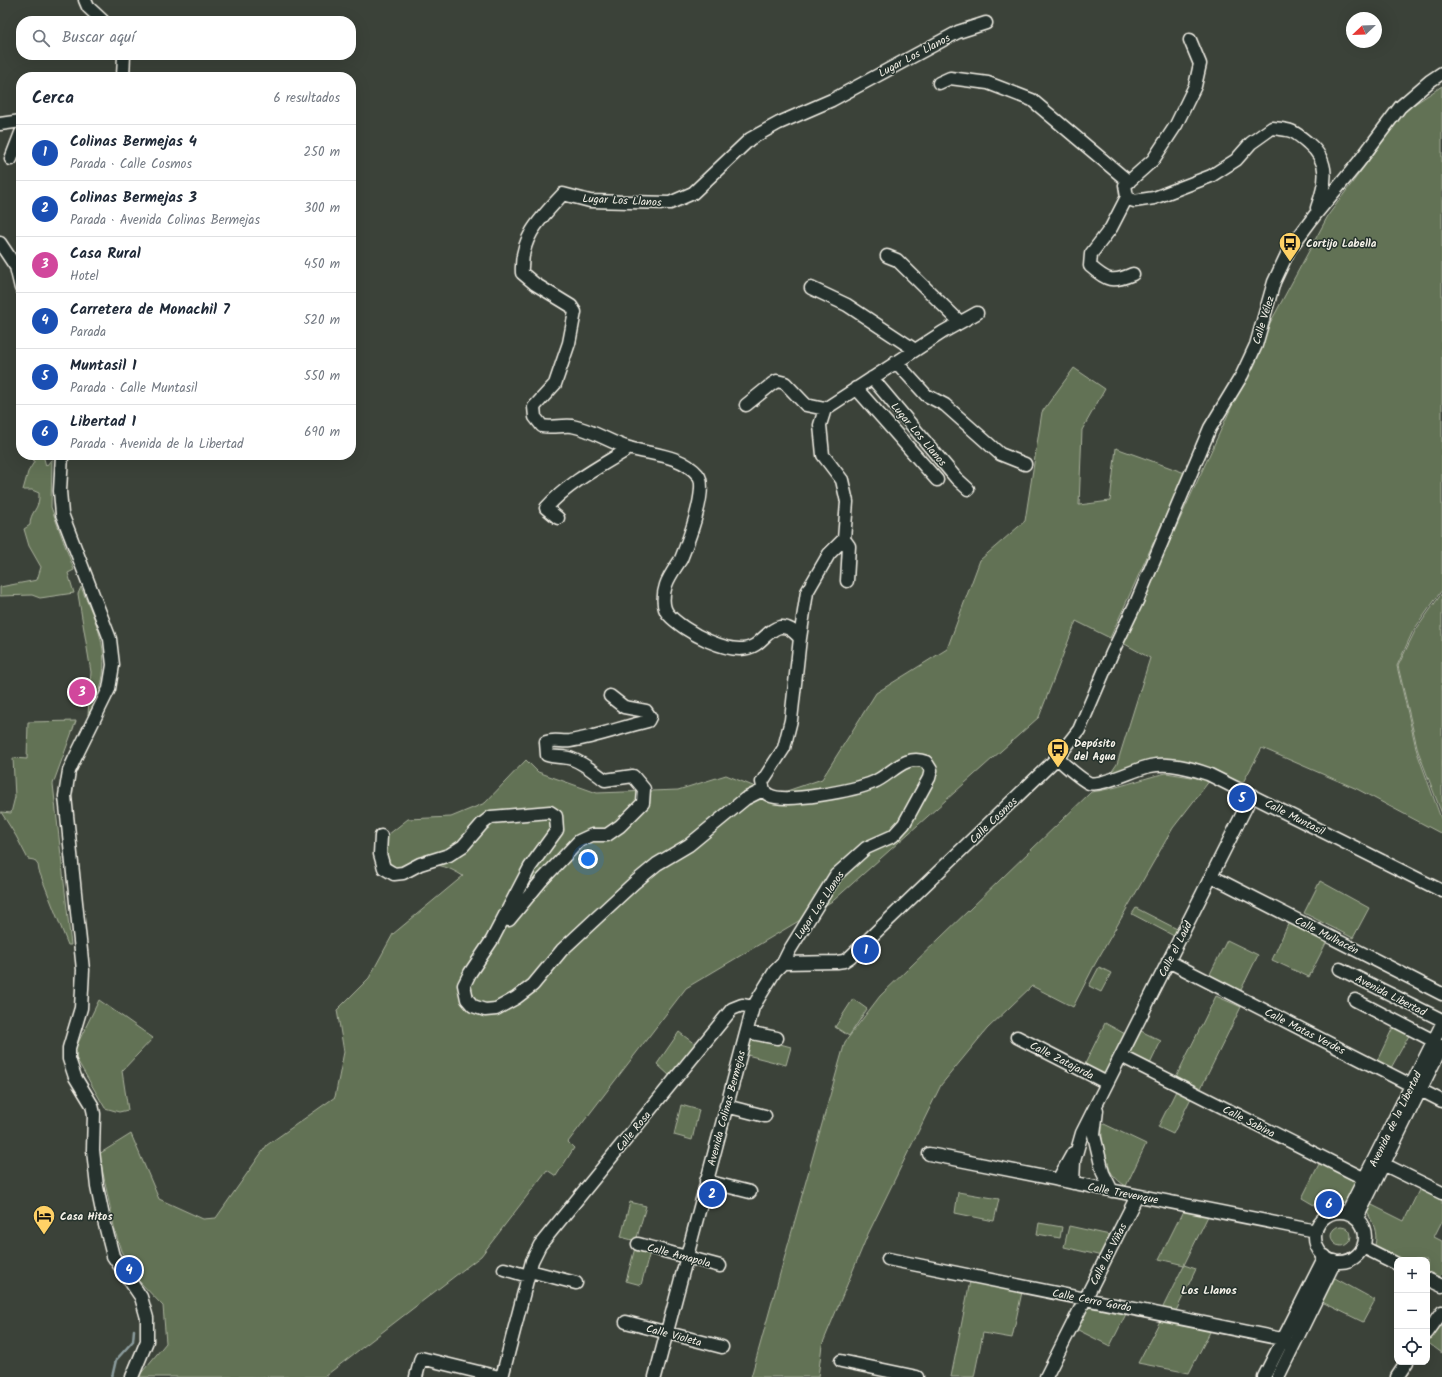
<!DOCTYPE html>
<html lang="es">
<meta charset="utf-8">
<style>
:root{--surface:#fff;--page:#f2f2f3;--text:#1f2937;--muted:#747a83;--line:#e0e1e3;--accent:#84754c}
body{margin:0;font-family:Kalam,sans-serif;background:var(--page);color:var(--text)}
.controls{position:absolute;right:12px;bottom:12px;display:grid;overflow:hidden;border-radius:8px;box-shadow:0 4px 16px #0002}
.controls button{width:36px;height:36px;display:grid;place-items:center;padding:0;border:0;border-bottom:1px solid var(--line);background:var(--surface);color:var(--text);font:20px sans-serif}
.compass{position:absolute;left:1346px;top:12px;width:36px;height:36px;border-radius:50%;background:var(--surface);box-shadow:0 4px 16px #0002;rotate:247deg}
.you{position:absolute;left:588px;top:859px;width:14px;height:14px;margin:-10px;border:3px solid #fff;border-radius:50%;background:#1a73e8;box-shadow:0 0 0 6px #1a73e833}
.badge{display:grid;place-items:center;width:26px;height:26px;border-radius:50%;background:var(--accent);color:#fff;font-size:13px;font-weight:700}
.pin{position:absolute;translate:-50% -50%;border:2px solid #fff;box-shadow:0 1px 4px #0006}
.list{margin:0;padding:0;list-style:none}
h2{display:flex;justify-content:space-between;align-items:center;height:52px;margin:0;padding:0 16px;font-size:17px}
h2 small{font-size:13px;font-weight:400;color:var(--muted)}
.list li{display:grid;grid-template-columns:26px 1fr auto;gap:12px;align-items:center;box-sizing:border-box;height:56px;padding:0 16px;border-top:1px solid var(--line)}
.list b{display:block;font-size:15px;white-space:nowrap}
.list p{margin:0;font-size:13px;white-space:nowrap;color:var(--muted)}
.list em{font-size:13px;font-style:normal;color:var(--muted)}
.icon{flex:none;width:22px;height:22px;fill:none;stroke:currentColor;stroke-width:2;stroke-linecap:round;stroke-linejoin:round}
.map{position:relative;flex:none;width:1442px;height:1377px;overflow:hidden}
.search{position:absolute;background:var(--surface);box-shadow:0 4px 16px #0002;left:16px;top:16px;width:340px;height:44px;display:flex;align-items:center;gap:10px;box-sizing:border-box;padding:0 14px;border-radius:16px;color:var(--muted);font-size:15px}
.panel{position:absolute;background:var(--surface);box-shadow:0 4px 16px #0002;left:16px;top:72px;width:340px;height:388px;border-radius:16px}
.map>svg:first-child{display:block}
</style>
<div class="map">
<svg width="1442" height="1377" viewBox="0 0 1442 1377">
<rect width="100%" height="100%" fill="#3b4239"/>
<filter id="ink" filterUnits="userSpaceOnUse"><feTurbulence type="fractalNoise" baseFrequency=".025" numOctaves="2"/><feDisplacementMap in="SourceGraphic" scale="8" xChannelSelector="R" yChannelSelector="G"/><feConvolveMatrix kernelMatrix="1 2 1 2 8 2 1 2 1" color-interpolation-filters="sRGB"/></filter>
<g filter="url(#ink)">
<path fill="#627254" stroke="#abb29e" d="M1442 86V590L1413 631 1397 666 1417 752 1442 821V834L1357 789 1262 748 1241 786 1160 762 1108 777 1117 764 1150 658 1123 643 1270 323 1329 214 1407 109Z
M1074 368 1105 389 1082 430 1079 505 1110 501 1116 448 1185 473 1110 638 1076 621 1039 717 834 900 686 988 568 1142 574 1148 556 1176 547 1170 481 1256 324 1377H138L166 1343 163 1306 136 1278 121 1251 115 1231 99 1154 131 1134 159 1199 203 1219 216 1218 267 1145 335 1097 344 1052 337 1010 369 978 393 934 463 876C434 858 426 865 396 877L377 862 384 838 408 819 451 817 485 803 526 760 538 772 597 793 678 790 726 775 775 795 822 779 876 693 947 649 980 560 1025 521 1042 412Z
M33 455H43L46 466 52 459 51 507 74 570 68 573 74 593 40 598 32 595 0 596V587L37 580 41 567 29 546 24 529 30 525C30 510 40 511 39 493L32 490H23L28 472 34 462Z
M81 587C96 623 111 649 100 690 98 699 92 707 88 715L91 672 78 594Z
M1442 593V814L1418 751 1398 666 1415 631Z
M76 721 53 784 71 945H68L39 871 38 865 34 860 28 859 16 836 1 812 11 813 15 797 13 758 27 759 28 722Z
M1166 773 1210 780 1173 828 1095 964 1073 1007 1032 986 987 1029 941 1085 868 1234 822 1345 818 1377H751L845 1042 880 996 1091 792C1117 789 1140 779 1166 773Z
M1320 881 1369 908 1353 938 1304 913Z
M1136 908 1177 929 1174 936 1132 914Z
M1289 922 1326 943 1309 977 1272 960Z
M1227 940 1258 955 1240 992 1209 976Z
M1099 967 1111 973 1101 992 1089 986Z
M1216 996 1241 1007 1200 1090 1175 1079Z
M853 999 867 1009 849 1036 835 1027Z
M99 1000 153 1038 122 1071 128 1110 119 1112 105 1108 73 1053Z
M1105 1023 1127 1035 1106 1077 1084 1066Z
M1395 1023 1411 1032 1391 1068 1377 1061Z
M1141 1031 1161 1041 1150 1064 1129 1054Z
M679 1032 696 1045 671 1077 657 1064Z
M755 1037 791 1047 786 1065 747 1055 751 1039Z
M1176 1091 1191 1098 1173 1134 1158 1127Z
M681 1105 699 1110 692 1140 674 1135Z
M1102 1123 1146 1144 1126 1186C1103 1173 1101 1147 1102 1123Z
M1320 1162 1358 1183 1347 1202 1329 1203 1319 1208 1302 1198Z
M1420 1188 1442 1200V1221L1434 1237 1442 1241V1273L1439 1278 1427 1272V1260H1404L1375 1245C1378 1232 1373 1223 1367 1212L1370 1204 1404 1221Z
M958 1192 999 1199 994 1221 955 1213Z
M630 1202 646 1206 636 1241 621 1237Z
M1183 1211 1208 1216 1184 1265 1196 1269 1176 1311 1162 1309 1184 1265 1159 1259Z
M1039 1223 1062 1227 1060 1238 1037 1234Z
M1069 1226 1110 1235 1102 1256 1064 1247Z
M1331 1236a10 10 0 1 1 20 0a10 10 0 1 1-20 0Z
M635 1248 650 1252 641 1285 626 1281Z
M1333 1277 1375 1300 1363 1322 1320 1301Z
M970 1281 1022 1292 1012 1338 983 1333 974 1377H951Z
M1088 1304 1126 1314 1110 1346 1076 1329Z
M1161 1319 1211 1330 1189 1373 1138 1363Z
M1442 1320V1353L1427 1342Z"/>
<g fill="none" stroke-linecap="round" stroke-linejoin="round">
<path stroke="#8c9d9e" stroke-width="2.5" d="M112 1377 116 1360 133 1341 134 1330"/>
<g stroke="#f4f1e8" stroke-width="15">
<path id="minor" d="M85 0 88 7 103 21
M1190 40 1200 64 1195 86 1176 125 1153 160 1125 185 1127 197 1134 201 1154 198 1211 176 1236 160 1251 143 1272 128C1292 130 1293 130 1308 143 1331 162 1326 183 1317 208
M123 77 124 55
M939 83 950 78 988 83 1032 100 1129 182
M0 124 21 121
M11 159 21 133
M1127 197 1111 228 1091 254 1090 266C1107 281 1112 283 1133 274
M0 243 16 267 21 288
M887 256 897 260 960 322
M811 288 847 305 915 350
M896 362 926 395 945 405 1000 454 1025 464
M872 378 956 478 968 489
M856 388 937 480
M746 405 772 384 777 381 785 383 806 405 825 409
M62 455 60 491 62 514 110 639 113 665 109 689 75 758 69 771 65 796 83 970 81 1008 69 1048V1059L75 1077 92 1105 94 1114 93 1150 97 1187 104 1221 113 1256 141 1297 147 1318V1341L132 1377
M558 518 546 508C569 482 601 466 630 448
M844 539 849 546 847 581
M800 638 807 592 829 554 844 539 847 502 842 480 823 455 820 425 825 409 943 332 977 313
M1057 758C1065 765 1080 779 1089 783 1101 787 1135 769 1150 766 1169 762 1190 768 1208 774L1442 891
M381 836 380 854 384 868 394 874 403 873 420 864 449 855 463 846 482 824 491 817 550 812 556 816 557 830 530 867 492 940 470 973 464 985 467 999 473 1006 485 1010 496 1009 516 998 533 985 562 950 634 883 657 864 689 845 745 799 763 790
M1211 876 1442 994
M509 920 542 880 579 841 592 835H607L620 826 643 803 644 789 633 776 605 780C595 773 584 763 572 759 564 756 555 758 547 755L546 742C554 739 562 742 570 741 597 737 622 727 648 721L650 717 646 711 624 707 610 696
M1168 961 1442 1101
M783 963 837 962 844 961 850 957 1057 758 1079 730 1112 653 1137 601 1210 428 1242 375 1256 345 1274 282 1289 250 1315 215 1358 163 1400 107 1430 81 1442 73
M1340 969 1442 1020
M1355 1000 1434 1041
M747 1032 777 1038
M1017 1037 1107 1083
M1121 1056 1365 1179 1378 1175
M726 1106 765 1116
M1097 1110 1094 1135 1103 1173 1112 1191
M929 1154 1316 1231
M1375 1160 1442 1193
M1058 1180 1073 1153
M706 1181 750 1192
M1073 1183 1074 1161 1082 1133 1252 795
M1315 1237a25 25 0 1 1 50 0a25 25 0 1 1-50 0Z
M1347 1213 1442 1024
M1357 1218 1442 1046
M638 1244 720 1266
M1363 1247 1397 1264
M888 1259 1282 1339 1293 1346
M504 1269 528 1276
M530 1271 576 1283
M1427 1279 1442 1286
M626 1322 722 1347
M1427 1333 1442 1312
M841 1361 917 1377
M416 1377 421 1358 499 1377
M502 1377 532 1261 540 1245 732 1009 742 1005 753 1007
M655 1377 753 1007 775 971 783 963 789 951 836 875 866 848 893 836 904 824 929 778 931 770 926 762C905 753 891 775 874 782 856 790 785 804 769 795 764 793 763 787 762 782L784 748 791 720 800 638C794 632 789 626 780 627 770 629 763 640 755 645 733 659 683 631 668 614 662 607 663 594 666 585 669 576 676 567 681 559 687 544 709 487 698 475 680 454 651 455 629 448 609 442 593 430 572 426 562 425 552 428 542 426L535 417 534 407 555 384 569 343 575 312 571 306 535 284 522 273C520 237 540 219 563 194L590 201 670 203 693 193 750 139 779 123 832 100 958 32 986 23
M1046 1377 1137 1196
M1264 1377 1325 1256
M1278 1377 1335 1261
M1397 1377 1407 1362"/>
</g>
<use href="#minor" stroke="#26332d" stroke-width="12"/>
</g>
</g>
<defs>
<g id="bus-pin" transform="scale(1.15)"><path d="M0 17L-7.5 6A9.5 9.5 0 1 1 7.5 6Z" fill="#ffd166" stroke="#26332d"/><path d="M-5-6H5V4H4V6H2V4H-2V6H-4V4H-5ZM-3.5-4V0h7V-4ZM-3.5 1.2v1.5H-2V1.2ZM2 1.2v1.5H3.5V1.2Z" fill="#111"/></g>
<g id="hotel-pin" transform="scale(1.15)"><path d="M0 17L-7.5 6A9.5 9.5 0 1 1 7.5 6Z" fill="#ffd166" stroke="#26332d"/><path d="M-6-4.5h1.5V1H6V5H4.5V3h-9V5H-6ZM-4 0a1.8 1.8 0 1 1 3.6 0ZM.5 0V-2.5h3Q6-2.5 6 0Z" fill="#111"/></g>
</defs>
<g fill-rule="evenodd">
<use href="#bus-pin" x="1290" y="243"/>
<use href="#bus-pin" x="1058" y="749"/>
<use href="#hotel-pin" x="44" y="1216"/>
</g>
<g text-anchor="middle" stroke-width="3" stroke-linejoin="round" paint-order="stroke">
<g font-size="11" fill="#f4f1e8" stroke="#26332d">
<text transform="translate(914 55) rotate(-28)" y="4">Lugar Los Llanos</text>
<text transform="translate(622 200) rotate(3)" y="4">Lugar Los Llanos</text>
<text transform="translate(1263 320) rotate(-73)" y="4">Calle Vélez</text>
<text transform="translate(919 434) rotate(50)" y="4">Lugar Los Llanos</text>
<text transform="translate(1295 817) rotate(27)" y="4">Calle Muntasil</text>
<text transform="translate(993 820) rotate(-44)" y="4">Calle Cosmos</text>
<text transform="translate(819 905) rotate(-56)" y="4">Lugar Los Llanos</text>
<text transform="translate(1327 935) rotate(27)" y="4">Calle Mulhacén</text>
<text transform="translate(1175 949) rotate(-63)" y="4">Calle el Laúd</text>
<text transform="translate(1391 995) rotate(27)" y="4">Avenida Libertad</text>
<text transform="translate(1305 1031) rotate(27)" y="4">Calle Matas Verdes</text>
<text transform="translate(1062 1060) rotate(27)" y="4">Calle Zatajarda</text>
<text transform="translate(726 1108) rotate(-75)" y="4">Avenida Colinas Bermejas</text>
<text transform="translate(1395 1119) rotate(-64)" y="4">Avenida de la Libertad</text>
<text transform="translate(1249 1121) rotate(27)" y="4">Calle Sabina</text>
<text transform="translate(633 1131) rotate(-51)" y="4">Calle Rosa</text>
<text transform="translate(1123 1193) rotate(11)" y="4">Calle Trevenque</text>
<text transform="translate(1108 1254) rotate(-63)" y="4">Calle las Viñas</text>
<text transform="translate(679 1255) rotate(15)" y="4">Calle Amapola</text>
<text transform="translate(1092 1300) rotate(11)" y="4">Calle Cerro Gordo</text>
<text transform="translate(674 1335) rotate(15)" y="4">Calle Violeta</text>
</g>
<g font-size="11" font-weight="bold" fill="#f4f1e8" stroke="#26332d" text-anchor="start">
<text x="1306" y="247">Cortijo Labella</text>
<text x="1074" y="747">Depósito<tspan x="1074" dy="13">del Agua</tspan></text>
<text x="60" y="1220">Casa Hitos</text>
</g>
<g font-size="12" font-weight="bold" fill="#f4f1e8" stroke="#26332d">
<text x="1209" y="1294">Los Llanos</text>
</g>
</g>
</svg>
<div class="controls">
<button>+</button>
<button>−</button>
<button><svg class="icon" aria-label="locate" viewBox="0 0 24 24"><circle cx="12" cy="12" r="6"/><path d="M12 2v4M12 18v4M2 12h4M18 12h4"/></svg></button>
</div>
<svg class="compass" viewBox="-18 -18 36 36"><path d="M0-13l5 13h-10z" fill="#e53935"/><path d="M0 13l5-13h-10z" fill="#747a83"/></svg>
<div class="you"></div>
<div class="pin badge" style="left:866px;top:950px;background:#1a4fb4">1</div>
<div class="pin badge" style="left:712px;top:1194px;background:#1a4fb4">2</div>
<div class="pin badge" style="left:82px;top:692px;background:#d1479c">3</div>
<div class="pin badge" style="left:129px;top:1270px;background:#1a4fb4">4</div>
<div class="pin badge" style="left:1242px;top:798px;background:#1a4fb4">5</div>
<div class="pin badge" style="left:1329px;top:1204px;background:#1a4fb4">6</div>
<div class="search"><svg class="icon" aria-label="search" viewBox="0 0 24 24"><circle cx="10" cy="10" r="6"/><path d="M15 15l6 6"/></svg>Buscar aquí</div>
<section class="panel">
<h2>Cerca<small>6 resultados</small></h2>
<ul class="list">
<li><span class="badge" style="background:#1a4fb4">1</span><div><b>Colinas Bermejas 4</b><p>Parada · Calle Cosmos</p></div><em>250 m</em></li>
<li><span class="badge" style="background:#1a4fb4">2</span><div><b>Colinas Bermejas 3</b><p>Parada · Avenida Colinas Bermejas</p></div><em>300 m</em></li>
<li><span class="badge" style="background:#d1479c">3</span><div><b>Casa Rural</b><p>Hotel</p></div><em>450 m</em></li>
<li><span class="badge" style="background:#1a4fb4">4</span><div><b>Carretera de Monachil 7</b><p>Parada</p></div><em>520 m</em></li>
<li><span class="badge" style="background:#1a4fb4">5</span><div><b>Muntasil 1</b><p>Parada · Calle Muntasil</p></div><em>550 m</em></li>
<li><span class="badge" style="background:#1a4fb4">6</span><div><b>Libertad 1</b><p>Parada · Avenida de la Libertad</p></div><em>690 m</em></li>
</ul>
</section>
</div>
